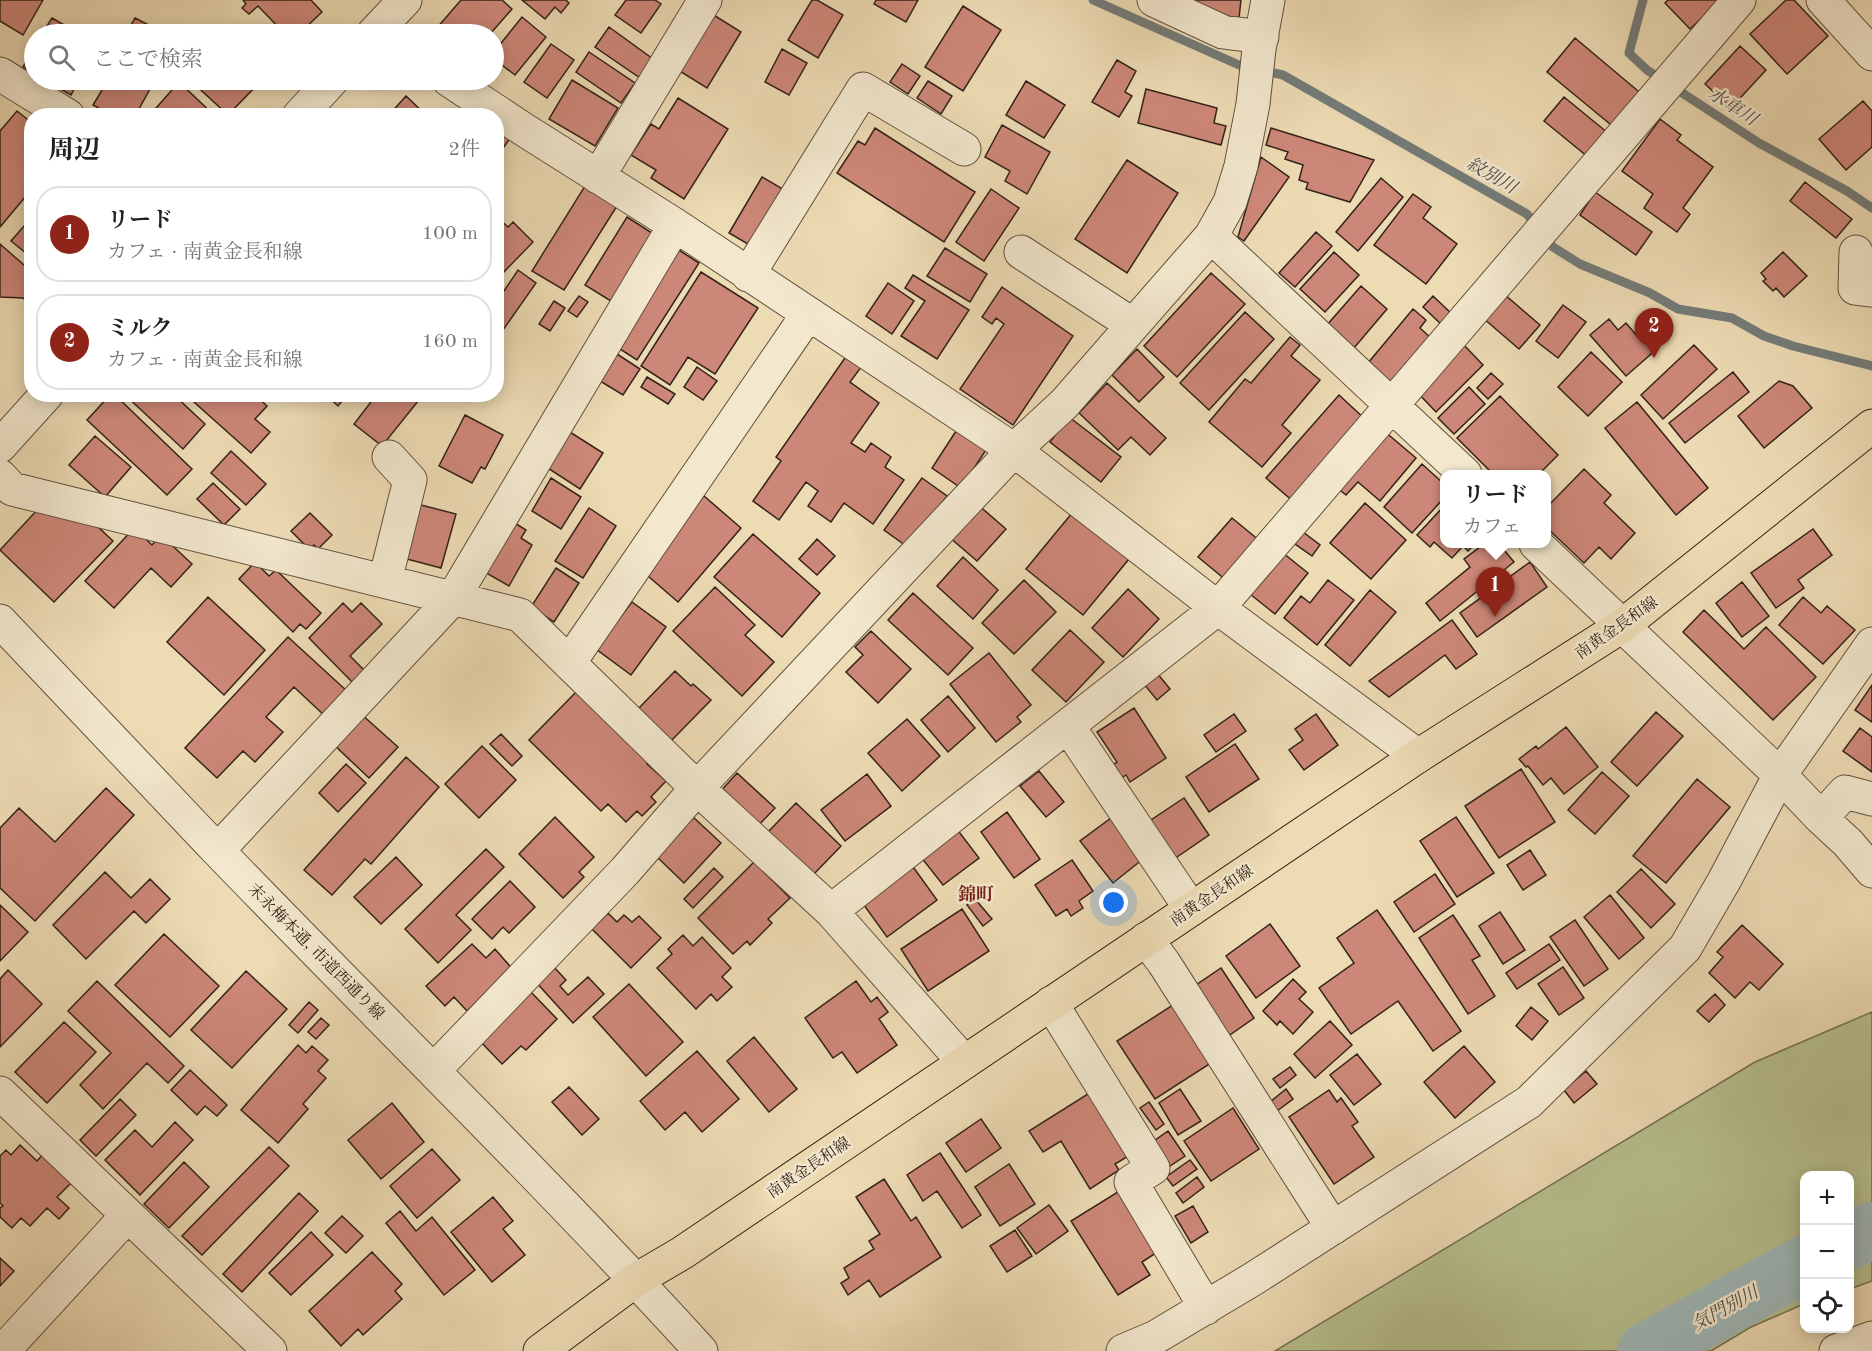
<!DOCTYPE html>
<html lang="ja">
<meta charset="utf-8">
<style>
:root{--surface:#fff;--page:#f2f2f2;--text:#222;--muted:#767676;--line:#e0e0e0;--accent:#8f2418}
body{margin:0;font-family:"Old Standard TT","Noto Serif JP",serif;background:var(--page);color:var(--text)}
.controls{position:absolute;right:18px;bottom:18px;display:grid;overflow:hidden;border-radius:12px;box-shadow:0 3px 15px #0003}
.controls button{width:54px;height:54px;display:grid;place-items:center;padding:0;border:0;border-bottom:2px solid var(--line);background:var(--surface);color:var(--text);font:30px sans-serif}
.you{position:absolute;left:1114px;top:903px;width:21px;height:21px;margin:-15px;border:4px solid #fff;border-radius:50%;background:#1a73e8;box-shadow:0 0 0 9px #1a73e833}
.badge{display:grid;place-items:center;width:39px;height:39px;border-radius:50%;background:var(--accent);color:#fff;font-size:20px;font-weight:700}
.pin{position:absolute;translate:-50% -50px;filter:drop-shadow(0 2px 3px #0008)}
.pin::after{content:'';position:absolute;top:32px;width:21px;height:18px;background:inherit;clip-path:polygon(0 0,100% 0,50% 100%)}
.popup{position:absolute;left:1440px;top:470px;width:111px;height:78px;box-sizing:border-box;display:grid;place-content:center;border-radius:12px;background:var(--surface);filter:drop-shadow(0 2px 4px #0005);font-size:20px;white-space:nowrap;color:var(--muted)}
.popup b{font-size:22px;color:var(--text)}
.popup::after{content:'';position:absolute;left:50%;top:100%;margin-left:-12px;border:12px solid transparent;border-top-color:var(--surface)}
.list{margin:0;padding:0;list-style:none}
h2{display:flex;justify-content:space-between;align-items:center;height:78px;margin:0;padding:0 24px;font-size:26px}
h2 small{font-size:20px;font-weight:400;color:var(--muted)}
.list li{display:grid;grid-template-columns:39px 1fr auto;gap:18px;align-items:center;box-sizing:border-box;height:96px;margin:0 12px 12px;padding:0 12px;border:2px solid var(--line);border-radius:24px}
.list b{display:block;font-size:22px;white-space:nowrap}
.list p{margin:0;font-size:20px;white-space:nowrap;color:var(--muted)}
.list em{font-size:20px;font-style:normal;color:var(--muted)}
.icon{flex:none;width:33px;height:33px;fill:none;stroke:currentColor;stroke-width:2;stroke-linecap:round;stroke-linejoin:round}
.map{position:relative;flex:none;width:1872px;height:1351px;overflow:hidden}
.search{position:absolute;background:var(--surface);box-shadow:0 3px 15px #0003;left:24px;top:24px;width:480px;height:66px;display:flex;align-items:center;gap:15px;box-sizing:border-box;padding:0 21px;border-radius:33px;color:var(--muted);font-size:22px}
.panel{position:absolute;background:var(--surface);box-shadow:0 3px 15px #0003;left:24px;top:108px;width:480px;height:294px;border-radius:24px}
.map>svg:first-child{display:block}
</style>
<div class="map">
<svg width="1872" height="1351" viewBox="0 0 1872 1351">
<rect width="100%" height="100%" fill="#eddbb4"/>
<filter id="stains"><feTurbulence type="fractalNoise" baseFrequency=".00333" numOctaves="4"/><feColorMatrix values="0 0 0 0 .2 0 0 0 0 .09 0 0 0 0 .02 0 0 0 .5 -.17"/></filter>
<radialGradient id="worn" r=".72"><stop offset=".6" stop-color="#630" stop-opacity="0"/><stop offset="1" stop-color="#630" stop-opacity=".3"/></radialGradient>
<path fill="#b7c08e" stroke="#757154" stroke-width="1.5" d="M1872 1012V1281L1850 1289V1176H1804V1304L1751 1327 1711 1351H1275L1755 1062Z"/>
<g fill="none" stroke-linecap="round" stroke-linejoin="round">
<path stroke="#747c79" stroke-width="9" d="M1093 0 1239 65 1283 75 1527 214 1553 247 1580 264 1650 293 1678 309 1732 318 1764 336 1793 346 1872 366
M1643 0 1629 53 1647 70 1759 143 1847 191 1872 208"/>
<path stroke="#9fb8b9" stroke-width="57" d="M1850 1241 1872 1230
M1646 1351 1804 1264"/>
</g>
<path fill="#cd8778" stroke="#332219" stroke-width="1.5" d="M0 0H43L23 35 0 21Z
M243 0H311L322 12 299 34H285L258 6 249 14 242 8 246 4Z
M461 0H502L512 9 490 34H442L436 29Z
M522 0H566L569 3 561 13 555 7 545 19Z
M626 0H655L661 4 641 33 615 15Z
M812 0H817L843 15 818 58 788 40Z
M876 0H918L906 22 874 4Z
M1196 0H1241L1239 18 1194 11Z
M1668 0H1719L1720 1 1690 29 1665 3Z
M1786 0H1794L1828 36 1787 74 1750 34Z
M963 6 1001 30 963 91 925 67Z
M712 14 741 32 707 88 678 70Z
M522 17 546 37 515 75 494 59V52Z
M52 18 80 34H42Z
M135 18 166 34H126Z
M609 27 653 59 640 78 595 47Z
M1575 38 1644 96 1616 129 1547 72Z
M551 44 574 60 547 98 524 82Z
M1740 46 1766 70 1731 108 1705 84Z
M34 48V73L23 67Z
M782 49 807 63 789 95 765 82Z
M589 52 635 83 621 103 576 72Z
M1117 60 1136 71 1125 92 1132 96 1119 117 1092 102Z
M902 64 920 76 908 94 890 82Z
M45 80H79L71 95Z
M108 80H155L135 116H120L111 110 109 114 93 105Z
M190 80H262L228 115Z
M572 80 618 108 595 146 549 119Z
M928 81 952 96 941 114 917 98Z
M1026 81 1065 105 1044 138 1006 115Z
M179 82 215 116H149Z
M1146 89 1217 108 1214 123 1226 126 1221 145 1138 123Z
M406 96 427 116H388Z
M1564 97 1608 133 1588 157 1544 121Z
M678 98 728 129 684 199 651 178 656 170 631 155 651 124 659 129Z
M1863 101 1872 111V147L1846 170 1819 139Z
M17 111 32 123V189L0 227V131Z
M1660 119 1681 135 1677 140 1713 167 1683 208 1690 214 1677 232 1644 208 1653 194 1622 171Z
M1002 125 1050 152 1027 194 1005 181 1010 171 985 157Z
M496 127 511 137 496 158Z
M875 128 975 192 944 242 837 173 858 141 865 145Z
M1271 128 1374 160 1350 202 1306 189 1308 183 1299 180 1303 165 1285 159 1288 152 1266 145Z
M1261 157 1289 177 1244 241 1238 237Z
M1127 160 1178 193 1127 273 1075 239Z
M762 177 786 191 753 247 729 233Z
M1381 178 1403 197 1358 251 1336 232Z
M1805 182 1852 219 1836 238 1790 201Z
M585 186 617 206 564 290 532 271Z
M991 189 1019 208 984 261 956 242Z
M1595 192 1652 232 1636 255 1580 215Z
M1413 194 1431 207 1423 218 1457 244 1426 284 1374 245Z
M32 217V258L11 241Z
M627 217 655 235 614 303 585 285Z
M498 218 508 227 513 222 533 242 500 276 496 273V220Z
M1316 232 1332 246 1295 287 1279 273Z
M0 244 32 272V306L23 298 0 297Z
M671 245 699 263 637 360 609 342Z
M945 248 987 274 970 302 927 276Z
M1334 252 1359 275 1325 312 1300 289Z
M1783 252 1807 276 1784 297 1776 288 1773 291 1763 281 1766 279 1761 273Z
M518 270 536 283 503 330 496 325V286L504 291Z
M701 272 758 308 715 374 688 357 670 385 641 366Z
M1211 273 1245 304 1177 377 1144 346Z
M913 275 969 310 937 359 901 336 925 301 905 288Z
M888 283 914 301 892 334 866 316Z
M1361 286 1387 309 1354 348 1327 325Z
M1002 287 1073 336 1013 425 960 389 1004 324 996 318 992 324 982 317Z
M1504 294 1540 325 1519 349 1483 318Z
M579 296 588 302 577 317 568 311Z
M1433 296 1453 315 1443 326 1423 307Z
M554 301 565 308 550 331 539 324Z
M1563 305 1586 322 1558 358 1536 341Z
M1413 309 1426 320 1420 328 1435 342 1397 388 1368 363Z
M1245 312 1274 339 1209 410 1180 383Z
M1609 319 1618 330 1626 323 1638 337 1644 332 1658 348 1626 376 1590 335Z
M1290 337 1300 345 1291 356 1320 380 1282 425 1291 433 1262 467 1209 422 1245 379 1251 383Z
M1462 343 1483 365 1436 412 1415 390Z
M1694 345 1717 369 1663 419 1641 395Z
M1137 349 1164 377 1139 402 1112 375Z
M1591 352 1622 382 1588 416 1558 387Z
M617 354 640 369 623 395 600 381Z
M847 355 862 366 850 382 879 403 851 443 865 452 871 443 891 457 885 467 904 480 873 524 844 503 831 522 808 506 818 491 806 482 779 520 753 501 781 461 776 457Z
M697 367 717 381 703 400 684 387Z
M1733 372 1749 392 1685 443 1669 423Z
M1491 373 1503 384 1488 399 1477 388Z
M647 377 675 394 668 404 641 387Z
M1779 381 1793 386 1812 408 1764 448 1738 416Z
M1107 383 1166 438 1150 455 1131 437 1118 450 1079 413Z
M1469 387 1485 404 1454 434 1438 418Z
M111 394H114L192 469 167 495 87 420Z
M124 394H173L205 424 183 449Z
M185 394H254L267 406 255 419 270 432 251 453Z
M325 394H348L338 406Z
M377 394 423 395 382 446 354 424Z
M1339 395 1366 420 1294 502 1266 478Z
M1500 396 1558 455 1539 474H1493L1457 438Z
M1637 402 1708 488 1676 515 1605 428Z
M465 415 503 435 485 469 481 467 472 483 439 466Z
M1069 417 1121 457 1101 482 1050 442Z
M562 427 603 453 580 489 540 463Z
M1383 430 1416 458 1380 501 1358 482 1346 495 1335 486Z
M956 431 986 450 961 488 932 468Z
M95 436 131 467 105 497 69 465Z
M231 451 266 484 246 505 211 473Z
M1422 464 1444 484V498L1412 533 1384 507Z
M1584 469 1611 495 1604 503 1635 533 1611 559 1599 547 1584 563 1546 527V508Z
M551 478 581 497 561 529 532 511Z
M922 478 947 496 909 548 884 530Z
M213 483 240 509 224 525 197 499Z
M704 496 741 528 678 602 641 570Z
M1365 503 1406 540 1371 579 1330 543Z
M417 504 456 514 441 568 403 558Z
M977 504 1006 529 977 561 949 537Z
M1444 506V544H1475L1468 551 1463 546 1452 558 1434 542 1430 547 1417 535Z
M39 508 97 526 113 541 54 602 0 550Z
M589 508 616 526 583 578 555 561Z
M310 513 332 535 318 549 314 545 309 549 291 531Z
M1072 513 1129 559 1083 615 1026 569Z
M1232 518 1260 541 1227 581 1198 557Z
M510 520 526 530 521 538 532 545 509 586 481 570Z
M134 528 152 545 161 535 192 564 171 587 151 568 114 608 85 581Z
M1813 529 1832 555 1798 580 1804 588 1776 608 1751 573Z
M1303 532 1320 545 1312 556 1295 544Z
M753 534 820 593 782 637 714 577Z
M817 539 835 556 817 575 799 559Z
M1484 544H1499L1514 562 1440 621 1426 603 1470 567 1464 559Z
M1278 549 1308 573 1275 614 1245 590Z
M963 557 998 590 973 619 937 586Z
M255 562 269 576 276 570 321 613 306 629 300 624 293 632 239 579Z
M1530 562 1547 587 1477 637 1460 613Z
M556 568 579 583 554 622 531 607Z
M1024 580 1056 612 1014 654 982 623Z
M1328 580 1354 600 1317 645 1284 618 1301 596 1310 603Z
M1742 582 1769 616 1742 637 1716 603Z
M715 587 755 625 745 635 774 662 742 696 673 631Z
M1128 589 1159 619 1123 657 1092 628Z
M1370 590 1396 612 1350 666 1325 645Z
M913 593 973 648 948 675 888 620Z
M208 597 265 650 224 695 167 642Z
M1803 597 1821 613 1827 606 1855 630 1823 664 1779 625Z
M632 602 666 627 631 675 596 649Z
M343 603 352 612 361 603 382 624 350 656 365 671 353 683 309 638Z
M1704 610 1744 649 1766 627 1816 677 1773 720 1683 632Z
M1452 620 1477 654 1456 669 1445 655 1389 697 1369 681Z
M1070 630 1104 662 1066 702 1032 670Z
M871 631 911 669 878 703 846 672 863 655 855 647Z
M288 637 348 692 326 717 294 687 266 717 283 732 255 762 243 751 217 778 185 748Z
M989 653 1031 705 1017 717 1021 722 996 742 950 684Z
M675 671 691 686 693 684 711 700 671 741 638 709Z
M1157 673 1170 689 1157 700 1143 683Z
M1872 685V722L1855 710Z
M581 687 653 758 647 764 666 781 651 797 656 802 642 816 637 811 626 822 608 804 601 811 529 740Z
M948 696 975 728 948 752 921 720Z
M1134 708 1166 758 1130 782 1126 775 1117 781 1109 768 1117 762 1097 732Z
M1656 712 1683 736 1637 786 1611 762Z
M360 713 398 747 369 778 332 743Z
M1234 714 1246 731 1216 752 1204 735Z
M1316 714 1338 745 1304 770 1289 750 1303 740 1295 729Z
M907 719 940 756 902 791 868 753Z
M1566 727 1598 767 1564 794 1551 778 1543 785 1528 766 1526 767 1519 759 1536 746 1538 749Z
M1860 728 1872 737V772L1843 751Z
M501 734 522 756 512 766 490 744Z
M1235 744 1259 779 1209 812 1186 777Z
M482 746 516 780 479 818 445 784Z
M406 757 439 787 371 864 365 859 332 895 304 870Z
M346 764 366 783 338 812 319 793Z
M1521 769 1555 822 1499 858 1465 806Z
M1039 771 1064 802 1046 817 1020 786Z
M1602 772 1629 796 1595 834 1568 810Z
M737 773 775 808 758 826 720 792Z
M867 774 891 806 845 841 821 810Z
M1697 779 1730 807 1666 883 1633 856Z
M106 788 134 815 35 921 0 888V828L19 808 55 842Z
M1184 798 1209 835 1174 859 1148 822Z
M796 803 841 846 813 875 768 832Z
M1007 812 1040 859 1014 878 981 832Z
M692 816 721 843 684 883 655 855Z
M555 817 594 857 579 872 584 877 563 898 519 854Z
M1456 817 1494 873 1457 897 1420 841Z
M1111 818 1143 859 1113 883 1080 841Z
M953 824 979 858 943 885 917 852Z
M486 849 504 867 456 915 471 930 438 963 405 929Z
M1530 850 1546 875 1523 890 1507 865Z
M396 857 422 885 381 924 354 897Z
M1072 860 1093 891 1079 901 1083 908 1071 916 1067 909 1056 916 1035 885Z
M754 862 790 898 768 919 772 923 750 945 747 941 733 954 698 918Z
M911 864 937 900 887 937 861 901Z
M714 868 723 877 693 908 684 899Z
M1641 869 1675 904 1651 928 1617 892Z
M105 872 131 898 150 879 170 899 146 923 134 911 86 959 53 925Z
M1435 874 1455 904 1414 932 1394 902Z
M510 881 535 907 509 933 503 927 492 939 472 919Z
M1610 895 1644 938 1619 959 1584 917Z
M975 899 992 919 983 926 967 905Z
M0 905 28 932 0 961Z
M962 909 989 951 928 991 901 949Z
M1377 910 1461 1031 1433 1051 1398 1001 1351 1034 1319 988 1354 963 1337 938Z
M1500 912 1525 950 1503 964 1479 926Z
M608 913 617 922 624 915 632 922 639 916 661 938 631 968 592 929Z
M1453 915 1480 956 1472 960 1495 996 1468 1014 1419 938Z
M1575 920 1608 969 1584 986 1550 937Z
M1270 924 1300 966 1256 998 1226 956Z
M1742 925 1783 964 1759 990 1750 982 1735 998 1709 973 1723 957 1717 952Z
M164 934 219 986 170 1037 115 985Z
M683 935 693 946 702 937 731 968 722 977 732 987 717 1001 711 994 696 1009 657 968 672 954 668 949Z
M472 944 486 958 495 949 515 972 492 987 467 1011 454 997 445 1006 426 986Z
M1549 944 1560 960 1517 989 1506 973Z
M552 965 566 980 560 986 568 995 588 977 604 994 573 1023 535 981Z
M1563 967 1584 998 1559 1015 1538 984Z
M1221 968 1254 1018 1227 1037 1193 987Z
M8 970 42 1004 0 1047V979Z
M246 971 287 1009 232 1068 191 1030Z
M1293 979 1306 992 1299 999 1313 1012 1293 1034 1280 1021 1277 1025 1263 1011Z
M97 981 184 1066 168 1083 147 1063 103 1109 80 1085 111 1053 68 1011Z
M856 981 871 1002 877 997 888 1012 879 1019 897 1045 857 1073 842 1052 833 1058 805 1018Z
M629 984 683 1042 646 1076 593 1017Z
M530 991 557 1019 526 1050 521 1046 502 1064 479 1040Z
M1715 994 1725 1005 1709 1022 1697 1011Z
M309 1002 318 1010 298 1033 289 1025Z
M1176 1003 1214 1061 1155 1099 1117 1041Z
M1531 1007 1548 1021 1532 1040 1516 1026Z
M321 1018 329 1025 316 1039 308 1032Z
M1330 1021 1352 1045 1315 1078 1294 1054Z
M64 1022 96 1052 47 1103 15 1072Z
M754 1037 797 1089 769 1112 727 1061Z
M298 1045 306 1053 312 1046 328 1060 318 1071 326 1078 303 1104 308 1109 278 1143 241 1110Z
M1464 1046 1495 1082 1455 1118 1424 1082Z
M697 1051 739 1099 702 1132 685 1112 665 1130 640 1101Z
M1357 1054 1381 1084 1354 1105 1330 1075Z
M1290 1067 1296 1075 1280 1088 1273 1079Z
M190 1070 227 1105 217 1116 205 1106 197 1115 171 1090Z
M1586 1071 1597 1084 1574 1103 1564 1090Z
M569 1087 599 1119 582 1135 552 1102Z
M1180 1089 1201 1121 1178 1135 1159 1103Z
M1286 1089 1293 1099 1277 1111 1270 1102Z
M1329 1090 1337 1102 1341 1098 1358 1122 1352 1126 1374 1157 1334 1184 1289 1117Z
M1091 1092 1130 1155 1115 1164 1119 1170 1090 1189 1061 1141 1043 1152 1029 1131Z
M120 1099 136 1115 96 1156 80 1140Z
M1149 1102 1164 1124 1156 1130 1140 1108Z
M392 1103 424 1142 381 1179 348 1140Z
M1233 1108 1259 1149 1211 1181 1184 1141Z
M981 1119 1001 1148 966 1172 946 1143Z
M175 1122 193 1140 140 1195 105 1160 135 1130 152 1147Z
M1168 1131 1185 1156 1167 1168 1151 1143Z
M20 1145 37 1161 43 1154 72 1182 57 1197 69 1208 59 1219 47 1208 30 1226 21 1218 12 1228 0 1217V1208L3 1206 0 1203V1156L6 1150 11 1155Z
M269 1147 289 1166 202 1255 182 1236Z
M432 1149 460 1180 417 1218 390 1186Z
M940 1153 981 1215 962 1228 937 1191 923 1201 907 1175Z
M1190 1160 1197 1169 1173 1186 1166 1177Z
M184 1162 209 1187 169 1228 144 1204Z
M1009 1164 1035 1204 1000 1226 975 1187Z
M1197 1177 1204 1187 1183 1203 1176 1193Z
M884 1179 911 1221 916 1217 941 1257 880 1297 869 1280 848 1295 841 1283 849 1278 844 1268 874 1249 869 1241 880 1234 856 1197Z
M1121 1190 1159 1251 1142 1262 1150 1275 1118 1295 1071 1221Z
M299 1193 318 1211 242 1292 223 1274Z
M493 1197 513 1221 503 1229 525 1255 492 1282 451 1232Z
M1049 1205 1068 1231 1036 1254 1017 1228Z
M1193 1206 1208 1232 1191 1243 1175 1216Z
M400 1211 416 1231 432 1217 475 1270 444 1295 386 1223Z
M342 1216 363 1236 346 1253 325 1233Z
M1015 1230 1032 1256 1007 1272 990 1246Z
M311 1232 333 1255 291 1295 269 1273Z
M372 1252 402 1284 395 1291 402 1299 363 1335 358 1329 341 1346 309 1311Z
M0 1258 14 1271 0 1286Z"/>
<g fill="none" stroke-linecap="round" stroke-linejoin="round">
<g stroke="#625040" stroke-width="35">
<path id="minor" d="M1154 0 1223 32 1262 37
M1823 0 1872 54
M373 34 405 0
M0 74 68 116
M449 80 523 129 675 225 1014 450 1218 608 1418 756
M299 116 332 80
M598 177 705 0
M1211 236 1465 474
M1021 252 1133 325
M1856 252 1855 288 1872 290
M748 275 863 89 964 149
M0 446 47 394
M0 476 12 489 520 615 697 788 831 911 964 1062
M1536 544 1780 775 1821 818 1848 843 1872 871
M385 581 410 480 389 457
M0 621C72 697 144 774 217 850 378 1017 544 1179 701 1351
M569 663 808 314
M1068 726 1191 909
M1821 818 1845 792 1872 799
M218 850 453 598 675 225
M831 911 1218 608 1739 0
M1146 939 1164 963 1333 1228
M1051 1003 1153 1168 1131 1182 1206 1308
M434 1070 625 871 697 788 1014 450 1064 404 1211 236 1230 202 1241 166 1253 104 1259 49 1268 0
M0 1093 270 1351
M3 1351 127 1216
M1123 1351 1156 1337 1253 1279 1529 1102 1685 948 1724 881 1780 775 1872 644
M1836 1351 1872 1338"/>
</g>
<g stroke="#332219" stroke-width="35">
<path id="major" d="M540 1351 636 1280 682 1253 1418 756 1622 626 1872 426"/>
</g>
<use href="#minor" stroke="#f3e8ce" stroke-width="33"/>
<use href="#major" stroke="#eddbb4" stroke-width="33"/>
</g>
<g text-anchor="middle" stroke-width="5" stroke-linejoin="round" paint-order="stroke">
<g font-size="16" fill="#332219" stroke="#f3e8ce">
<text transform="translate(1616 627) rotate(-35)" y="6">南黄金長和線</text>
<text transform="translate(1211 895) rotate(-34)" y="6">南黄金長和線</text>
<text transform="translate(317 951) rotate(45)" y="6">末永梅本通, 市道西通り線</text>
<text transform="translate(808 1167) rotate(-34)" y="6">南黄金長和線</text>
</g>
<g font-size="18" font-style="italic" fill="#534f49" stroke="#f3e8ce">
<text transform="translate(1733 106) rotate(33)" y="6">水車川</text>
<text transform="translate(1492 175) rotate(30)" y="6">紋別川</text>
<text transform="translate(1725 1308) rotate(-29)" y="6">気門別川</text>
</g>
<g font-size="18" font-weight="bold" fill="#7a1f14" stroke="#f3e8ce">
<text x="976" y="900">錦町</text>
</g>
</g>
<rect width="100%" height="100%" filter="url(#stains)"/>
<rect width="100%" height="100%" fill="url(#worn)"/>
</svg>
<div class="controls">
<button>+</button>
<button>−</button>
<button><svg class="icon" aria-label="locate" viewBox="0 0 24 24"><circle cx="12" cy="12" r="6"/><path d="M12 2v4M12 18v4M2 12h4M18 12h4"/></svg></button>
</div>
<div class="you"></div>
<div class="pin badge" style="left:1495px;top:617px">1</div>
<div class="popup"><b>リード</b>カフェ</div>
<div class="pin badge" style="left:1654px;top:358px">2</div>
<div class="search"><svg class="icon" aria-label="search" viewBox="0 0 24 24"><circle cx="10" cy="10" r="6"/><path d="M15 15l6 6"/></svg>ここで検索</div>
<section class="panel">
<h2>周辺<small>2件</small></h2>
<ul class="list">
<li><span class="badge">1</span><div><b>リード</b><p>カフェ · 南黄金長和線</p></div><em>100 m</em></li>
<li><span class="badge">2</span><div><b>ミルク</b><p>カフェ · 南黄金長和線</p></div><em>160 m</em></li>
</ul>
</section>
</div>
